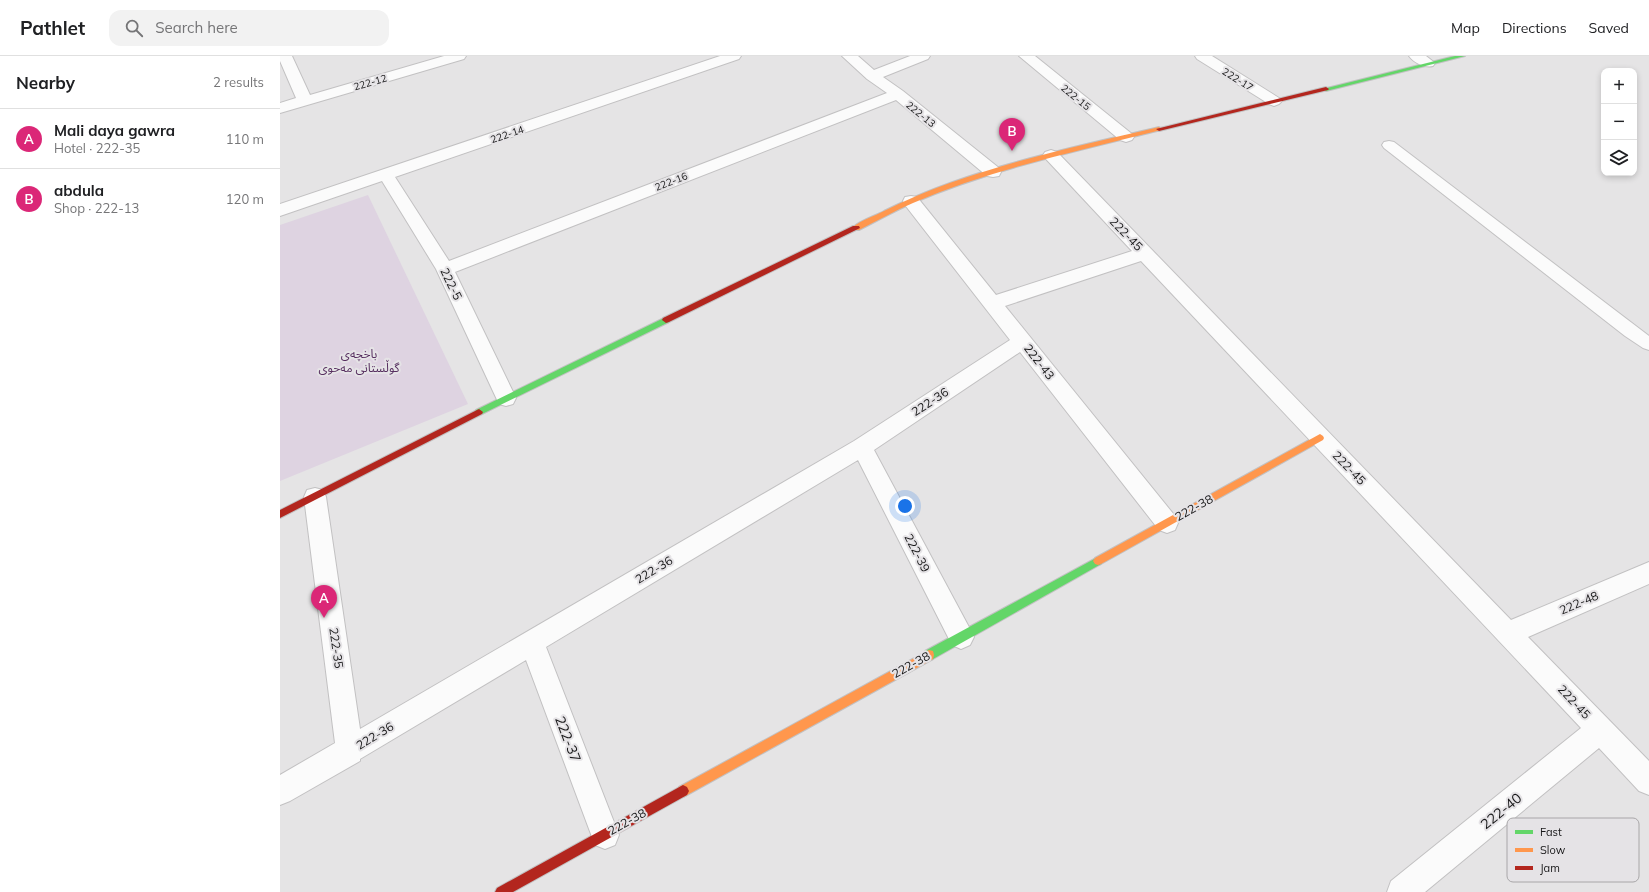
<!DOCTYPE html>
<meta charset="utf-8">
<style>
:root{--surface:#fff;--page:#f2f2f2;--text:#202124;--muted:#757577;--line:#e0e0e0;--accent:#db2777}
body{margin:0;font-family:Mulish,"Noto Sans Arabic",sans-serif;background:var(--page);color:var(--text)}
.controls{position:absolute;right:12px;top:12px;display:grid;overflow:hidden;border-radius:8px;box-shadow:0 2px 6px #0003}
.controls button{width:36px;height:36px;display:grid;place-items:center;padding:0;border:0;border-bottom:1px solid var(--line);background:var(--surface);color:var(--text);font:20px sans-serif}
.you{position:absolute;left:625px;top:450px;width:14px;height:14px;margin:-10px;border:3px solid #fff;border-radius:50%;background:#1a73e8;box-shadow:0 0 0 6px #1a73e833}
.badge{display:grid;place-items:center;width:26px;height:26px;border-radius:50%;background:var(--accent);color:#fff;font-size:13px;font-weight:700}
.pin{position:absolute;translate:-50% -33px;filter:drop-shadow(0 1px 2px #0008)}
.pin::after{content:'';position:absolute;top:21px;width:14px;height:12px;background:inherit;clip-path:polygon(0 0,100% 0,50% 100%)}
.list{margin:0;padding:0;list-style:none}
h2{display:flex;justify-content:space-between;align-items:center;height:52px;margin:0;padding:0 16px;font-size:17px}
h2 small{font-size:13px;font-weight:400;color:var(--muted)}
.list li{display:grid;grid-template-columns:26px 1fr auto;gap:12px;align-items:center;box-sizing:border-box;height:60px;padding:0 16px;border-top:1px solid var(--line)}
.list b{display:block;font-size:15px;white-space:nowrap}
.list p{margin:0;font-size:13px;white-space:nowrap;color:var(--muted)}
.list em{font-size:13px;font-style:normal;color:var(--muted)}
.icon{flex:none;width:22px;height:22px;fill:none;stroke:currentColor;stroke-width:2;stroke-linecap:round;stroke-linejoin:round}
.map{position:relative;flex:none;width:1369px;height:836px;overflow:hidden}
header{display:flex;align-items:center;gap:24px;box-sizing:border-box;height:56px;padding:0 20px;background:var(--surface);border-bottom:1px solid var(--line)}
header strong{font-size:19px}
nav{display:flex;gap:22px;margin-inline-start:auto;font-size:14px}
.search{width:280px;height:36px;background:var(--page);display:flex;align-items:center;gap:10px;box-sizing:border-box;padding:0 14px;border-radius:12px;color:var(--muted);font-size:15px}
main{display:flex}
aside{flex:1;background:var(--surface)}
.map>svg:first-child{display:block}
</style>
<header>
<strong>Pathlet</strong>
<div class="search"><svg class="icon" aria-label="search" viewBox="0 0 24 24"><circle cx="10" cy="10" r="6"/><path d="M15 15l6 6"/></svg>Search here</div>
<nav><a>Map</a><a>Directions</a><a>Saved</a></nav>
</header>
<main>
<aside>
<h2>Nearby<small>2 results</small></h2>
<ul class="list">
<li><span class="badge">A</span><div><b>Mali daya gawra</b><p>Hotel · 222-35</p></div><em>110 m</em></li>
<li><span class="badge">B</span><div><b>abdula</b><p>Shop · 222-13</p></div><em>120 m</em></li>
</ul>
</aside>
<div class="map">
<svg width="1369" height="836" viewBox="0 0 1369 836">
<rect width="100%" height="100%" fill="#e5e4e5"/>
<path fill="#ded3e1" d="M88 139 188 348 0 425V169Z"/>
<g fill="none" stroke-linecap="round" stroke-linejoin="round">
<g stroke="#c2c1c2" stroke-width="2">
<path id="lane" d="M1109 85 1114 86 1369 280V294L1363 292 1345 280 1104 92 1102 89 1104 86Z"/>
</g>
<g stroke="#c2c1c2" stroke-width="2">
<path id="street" d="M0 0H12L30 39 164 0H186L184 3 0 57V47L16 42 0 5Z
M440 0H461L459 3 115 121 169 205 607 37 587 23 562 0H578L594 14 630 0H650L648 3 603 21 623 35 719 112 721 116 719 120 713 121 707 120 616 44 175 216 236 342 233 348 226 350 219 348 156 213 102 125 0 160V148Z
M739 0H755L852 78 854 81 852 84 846 86 840 84Z
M915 0H932L999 42 1002 45 999 48 994 50 989 48 917 3Z
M1129 0H1146L1155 7 1153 10C1145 12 1134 7 1129 0Z
M771 94 777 96 1231 564 1369 506V528L1248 581 1369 705V739L1359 735 1319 692 1145 836H1107L1111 825 1301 672 861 205 725 250 895 460 898 467 895 474 887 477 879 474 740 296 594 394 690 573 694 581 690 589 681 593 672 589 578 404 266 591 339 779 335 789 325 793 315 789 246 604 80 703V705L10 745 0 749V719L55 687 24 441 27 434 35 432 43 434 46 441 80 673 574 385 730 284 625 149 623 145 625 141 631 140 637 141 716 239 852 195 765 102 763 99 765 96Z"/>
</g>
<g stroke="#c2c1c2" stroke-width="2">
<path id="fast" d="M1175 0H1185L1046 35 1043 33Z
M386 261 389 262 390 264 389 266 202 358H196L195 356 196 354Z
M818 501 821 502 823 505 821 508 653 603 649 604 645 603 644 599 645 595Z"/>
</g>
<g stroke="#c2c1c2" stroke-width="2">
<path id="slow" d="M879 71 882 73 881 74C798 95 712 113 633 147 614 155 597 165 579 174H573L572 172C580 164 595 160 604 155 690 112 787 93 879 71Z
M1040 378 1043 380 1044 382 1043 384 821 508 818 509 815 508 813 505 815 502Z
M649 594 653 595 654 599 653 603 407 739 403 741 399 739 397 735 399 731Z"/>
</g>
<g stroke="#c2c1c2" stroke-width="2">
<path id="jam" d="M1046 31 1049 33 1048 34 879 75 876 73Z
M573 170H579L580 172 389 266 386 267 382 264 383 262Z
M199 353 203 356 202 358 0 462V454Z
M403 729 407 731 409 735 407 739 233 836H215L217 832Z"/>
</g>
<use href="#lane" fill="#fbfbfb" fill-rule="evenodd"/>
<use href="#street" fill="#fbfbfb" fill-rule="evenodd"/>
<use href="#fast" fill="#63d668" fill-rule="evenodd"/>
<use href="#slow" fill="#ff974d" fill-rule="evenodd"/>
<use href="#jam" fill="#b3261e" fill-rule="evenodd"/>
</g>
<g text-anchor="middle" stroke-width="4" stroke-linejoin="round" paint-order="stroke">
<g font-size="10" fill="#181819" stroke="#e5e3e6">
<text transform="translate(958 23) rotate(32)" y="4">222-17</text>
<text transform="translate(90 26) rotate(-16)" y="4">222-12</text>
<text transform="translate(796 41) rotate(39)" y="4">222-15</text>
<text transform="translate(641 58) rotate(39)" y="4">222-13</text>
<text transform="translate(227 78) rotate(-19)" y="4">222-14</text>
<text transform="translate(391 125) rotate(-21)" y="4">222-16</text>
</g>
<g font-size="12" fill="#181819" stroke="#e5e3e6">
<text transform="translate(846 178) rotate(46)" y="4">222-45</text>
<text transform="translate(171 228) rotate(64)" y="4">222-5</text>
<text transform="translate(759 306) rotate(52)" y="4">222-43</text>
<text transform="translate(650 346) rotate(-33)" y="4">222-36</text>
<text transform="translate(1069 412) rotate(46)" y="4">222-45</text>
<text transform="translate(914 452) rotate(-29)" y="4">222-38</text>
<text transform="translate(637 497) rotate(63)" y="4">222-39</text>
<text transform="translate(374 514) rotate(-31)" y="4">222-36</text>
<text transform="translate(1299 547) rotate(-23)" y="4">222-48</text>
<text transform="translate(56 592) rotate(82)" y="4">222-35</text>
<text transform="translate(631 609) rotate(-29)" y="4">222-38</text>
<text transform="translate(1294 646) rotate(47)" y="4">222-45</text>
<text transform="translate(95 680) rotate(-31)" y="4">222-36</text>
<text transform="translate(347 766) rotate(-29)" y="4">222-38</text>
</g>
<g font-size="12" fill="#562e5f" stroke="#e5e3e6">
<text x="79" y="302">باخچەی<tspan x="79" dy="14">گوڵستانی مەحوی</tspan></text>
</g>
<g font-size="14" fill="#181819" stroke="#e5e3e6">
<text transform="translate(288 683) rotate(69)" y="5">222-37</text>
<text transform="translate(1221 755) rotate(-39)" y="5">222-40</text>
</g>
</g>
<rect x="1227" y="762" width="132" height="64" rx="6" fill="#e5e3e6" stroke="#a8a6a8" stroke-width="1"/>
<rect x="1235" y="774" width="18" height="4" fill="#63d668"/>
<rect x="1235" y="792" width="18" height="4" fill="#ff974d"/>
<rect x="1235" y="810" width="18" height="4" fill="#b3261e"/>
<g font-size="11" fill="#181819">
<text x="1260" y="780">Fast</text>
<text x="1260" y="798">Slow</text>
<text x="1260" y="816">Jam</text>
</g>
</svg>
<div class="controls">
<button>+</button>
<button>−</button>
<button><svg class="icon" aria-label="layers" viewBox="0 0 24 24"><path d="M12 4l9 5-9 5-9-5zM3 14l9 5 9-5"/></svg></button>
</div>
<div class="you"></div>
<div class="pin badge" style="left:44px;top:562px">A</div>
<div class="pin badge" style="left:732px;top:95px">B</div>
</div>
</main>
